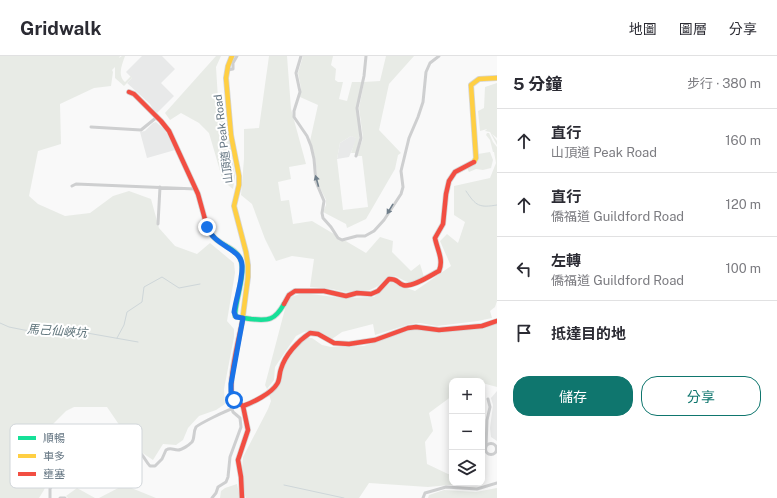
<!DOCTYPE html>
<html lang="zh-TW">
<meta charset="utf-8">
<style>
:root{--surface:#fff;--page:#f2f2f3;--text:#2b2b33;--muted:#7c7c81;--line:#e1e1e2;--accent:#0f766e}
body{margin:0;font-family:"Public Sans","Noto Sans TC",sans-serif;background:var(--page);color:var(--text)}
.controls{position:absolute;right:12px;bottom:12px;display:grid;overflow:hidden;border-radius:8px;box-shadow:0 2px 10px #0003}
.controls button{width:36px;height:36px;display:grid;place-items:center;padding:0;border:0;border-bottom:1px solid var(--line);background:var(--surface);color:var(--text);font:20px sans-serif}
.stop{position:absolute;width:12px;height:12px;margin:-9px;border:3px solid #1a73e8;border-radius:50%;background:#fff}
.stop.end{background:#1a73e8;border-color:#fff;box-shadow:0 1px 4px #0008}
.list{margin:0;padding:0;list-style:none}
h2{display:flex;justify-content:space-between;align-items:center;height:52px;margin:0;padding:0 16px;font-size:17px}
h2 small{font-size:13px;font-weight:400;color:var(--muted)}
.list li{display:grid;grid-template-columns:26px 1fr auto;gap:12px;align-items:center;box-sizing:border-box;height:64px;padding:0 16px;border-top:1px solid var(--line)}
.list b{display:block;font-size:15px;white-space:nowrap}
.list p{margin:0;font-size:13px;white-space:nowrap;color:var(--muted)}
.list em{font-size:13px;font-style:normal;color:var(--muted)}
.actions{display:flex;gap:8px;padding:12px 16px}
.actions a{flex:1;padding:9px 0;border:1px solid var(--accent);border-radius:16px;text-align:center;font-size:14px;color:var(--accent)}
.actions .main{background:var(--accent);color:#fff}
.icon{flex:none;width:22px;height:22px;fill:none;stroke:currentColor;stroke-width:2;stroke-linecap:round;stroke-linejoin:round}
.map{position:relative;flex:none;width:497px;height:442px;overflow:hidden}
header{display:flex;align-items:center;gap:24px;box-sizing:border-box;height:56px;padding:0 20px;background:var(--surface);border-bottom:1px solid var(--line)}
header strong{font-size:19px}
nav{display:flex;gap:22px;margin-inline-start:auto;font-size:14px}
main{display:flex}
aside{flex:1;background:var(--surface)}
.map>svg:first-child{display:block}
</style>
<header>
<strong>Gridwalk</strong>
<nav><a>地圖</a><a>圖層</a><a>分享</a></nav>
</header>
<main>
<div class="map">
<svg width="497" height="442" viewBox="0 0 497 442">
<rect width="100%" height="100%" fill="#f9f9f9"/>
<path fill="#e8e9e9" d="M142 0H162L175 13 161 27 174 40 157 57 153 53 150 48 127 27 132 22 126 16Z
M156 66 165 74 175 94 147 102 140 76 145 75 153 67Z
M351 80 357 82 349 101 337 103 340 87Z
M497 335V385L491 381 490 372 493 349 491 342Z"/>
<path fill="#e8ebe6" d="M0 0H120L119 2 122 0H125C122 9 117 19 125 26L131 20 132 22 124 30 115 22V11L112 14 113 16 111 30 94 32 60 48 61 88 38 95 29 140 38 148 65 160 90 157 113 140 129 135 151 143 159 172 175 190 197 198 210 187 234 207 235 217 227 265 234 273V281L224 333 225 348 216 354 199 360 188 372 183 384 176 389 163 388 153 404 135 392 107 351H74L66 355 49 372 48 392 51 415 44 434 39 442H0Z
M216 0H221L216 11 218 43 228 74 235 120 233 133 223 125 209 77 199 67 181 57 170 64 165 57Z
M269 0H287L291 53 306 108 289 111 291 123 278 126 281 145 289 144 293 168 312 165 366 197 380 181 393 185 392 196 411 215 420 208 424 221 413 228 405 225 395 220 387 221 378 230 370 234 345 236 332 233 310 231 314 203 292 200 276 205 265 183 252 148 241 139 244 103V73L259 72Z
M303 0H333L331 9 336 13 335 24 338 26H343L339 43 347 45 352 26H362L356 52 360 79 356 97H351L356 82 351 80 340 87 337 103 343 154 368 151 362 100H357L363 82 359 52 364 26 380 25 386 0H414L389 28 379 74 401 97 398 99 395 113 366 163 347 172 346 168 323 156 326 149V144L318 128 315 101 310 85 318 49 300 41 301 32 298 17Z
M497 27V82L492 78 497 85V89L490 76 485 75 487 73 480 75 478 55 484 52 485 31Z
M487 77H489L493 86 497 91V245L495 251 490 255 492 262 478 265 437 270 420 267 410 268 375 279 373 268 342 276 332 283 319 276 309 275 304 276 296 280 275 311 274 324 267 333 265 329 286 249 291 241 303 237 342 242 374 241 391 226 415 235 451 210 440 185 447 178 458 187 465 166 454 159V130L490 122 496 107 494 96H493L490 84 486 79Z
M490 96 493 104 491 112 483 114 476 113 469 116 467 112 477 108 478 98Z
M497 266V331L482 327V325H452V340L429 357 433 375 425 386 427 408 448 418H452V427H471L428 431 369 427 359 442H246L241 427 243 401 268 353 271 345 269 338C277 332 278 322 282 313 288 302 297 290 306 282H312L322 289 331 291 364 290 411 274 420 273 433 276Z
M237 428 240 442H220L221 435 225 432Z
M124 429 156 442H99Z
M77 432 95 442H68L66 440Z
M497 432V442H428L429 439 444 434 476 436Z"/>
<g fill="none" stroke-linecap="round" stroke-linejoin="round">
<path stroke="#ced6d9" stroke-width="1" d="M466 135C476 150 479 152 497 149
M0 267 9 271 24 274 55 278 70 274 138 286
M117 282 124 269 127 256 142 246 144 231 162 221 179 232 200 228
M284 429 344 442"/>
<g stroke="#d5d6d7" stroke-width="6">
<path id="fast" d="M206 167C212 190 233 188 240 202 247 216 235 244 235 260 240 262 246 262 251 263 269 265 275 264 284 248"/>
</g>
<g stroke="#d5d6d7" stroke-width="6">
<path id="slow" d="M232 0 228 10 226 22 231 79 239 120V129L234 150 246 196 248 209V221L242 267
M474 106 476 102 471 29 479 23 497 22"/>
</g>
<g stroke="#d5d6d7" stroke-width="6">
<path id="jam" d="M129 36 134 38 161 65 169 75 198 138 206 167
M284 248 289 239 295 235H324L346 240 357 237 371 238 378 235 389 223C398 223 396 226 403 229 412 232 431 219 439 215 444 204 437 193 435 182L443 168 446 138 449 125 455 116 474 106
M242 267C239 282 228 326 232 339 234 344 238 347 243 350
M243 350C252 347 272 337 277 328 280 324 279 318 281 313 285 299 298 285 310 277L318 278 334 287 349 288 375 284 408 272 416 271 439 274 482 270 497 265
M242 442 241 421 238 404 248 374 243 350"/>
</g>
<path stroke="#cecfd0" stroke-width="3" d="M301 0 296 17 300 36 294 55V61L307 80 311 90 314 103 316 126 324 145 322 157 323 162 331 171 338 182 342 184 357 180H365L374 175 384 164 401 138 403 131 401 115 409 82 418 61 423 46 426 16 430 7 439 0
M227 14 233 13V7L237 0
M91 71 141 74 157 61
M356 100 361 82 357 52 364 20 366 0
M72 130 76 128 196 133
M158 168 160 131
M485.5 393a5.5 5.5 0 1 1 11 0a5.5 5.5 0 1 1-11 0Z
M486 391 487 364 490 351 488 343
M50 442V433L52 429 65 400 68 398C79 398 83 417 98 406 100 402 101 397 104 394 113 386 132 388 140 397 144 400 146 406 150 410H155L162 403 166 394C171 391 173 394 178 394 182 394 189 389 192 386 195 382 193 376 196 371 199 368 227 354 232 353
M60 442H65
M212 442 216 437 218 431 226 426 228 421 230 401 241 371 240 362 233 356 232 353 236 346
M423 442 425 437 446 431 477 433 497 427"/>
<use href="#fast" stroke="#16e098" stroke-width="4.5"/>
<use href="#slow" stroke="#ffcf43" stroke-width="4.5"/>
<use href="#jam" stroke="#f24e42" stroke-width="4.5"/>
</g>
<defs><path id="oneway-solid" d="M-6-.8H1V-3.2L6.5 0L1 3.2V.8H-6Z"/></defs>
<g fill="#707f8b">
<use href="#oneway-solid" transform="translate(317 125) rotate(-105)"/>
<use href="#oneway-solid" transform="translate(390 153) rotate(121)"/>
</g>
<g fill="none" stroke-linecap="round" stroke-linejoin="round">
<path stroke="#1a73e8" stroke-width="5" d="M207 171C215 191 241 192 242 209 243 223 236 242 234 256L236 261 243 262 231 328V336L234 344"/>
</g>
<g text-anchor="middle" stroke-width="4" stroke-linejoin="round" paint-order="stroke">
<g font-size="11" fill="#657683" stroke="#fff">
<text transform="translate(223 83) rotate(-97)" y="4">山頂道 Peak Road</text>
</g>
<g font-size="12" font-style="italic" fill="#60757c" stroke="#fff">
<text transform="translate(57 275) rotate(4)" y="4">馬己仙峽坑</text>
</g>
</g>
<rect x="10" y="368" width="132" height="64" rx="6" fill="#fff" stroke="#d1d6da" stroke-width="1"/>
<rect x="18" y="380" width="18" height="4" fill="#16e098"/>
<rect x="18" y="398" width="18" height="4" fill="#ffcf43"/>
<rect x="18" y="416" width="18" height="4" fill="#f24e42"/>
<g font-size="11" fill="#657683">
<text x="43" y="386">順暢</text>
<text x="43" y="404">車多</text>
<text x="43" y="422">壅塞</text>
</g>
</svg>
<div class="controls">
<button>+</button>
<button>−</button>
<button><svg class="icon" aria-label="layers" viewBox="0 0 24 24"><path d="M12 4l9 5-9 5-9-5zM3 14l9 5 9-5"/></svg></button>
</div>
<div class="stop" style="left:234px;top:344px"></div>
<div class="stop end" style="left:207px;top:171px"></div>
</div>
<aside>
<h2>5 分鐘<small>步行 · 380 m</small></h2>
<ul class="list">
<li><svg class="icon" aria-label="ahead" viewBox="0 0 24 24"><path d="M12 20V5M6 11l6-6 6 6"/></svg><div><b>直行</b><p>山頂道 Peak Road</p></div><em>160 m</em></li>
<li><svg class="icon" aria-label="ahead" viewBox="0 0 24 24"><path d="M12 20V5M6 11l6-6 6 6"/></svg><div><b>直行</b><p>僑福道 Guildford Road</p></div><em>120 m</em></li>
<li><svg class="icon" aria-label="left" viewBox="0 0 24 24"><path d="M17 20v-9H6M10 6l-5 5 5 5"/></svg><div><b>左轉</b><p>僑福道 Guildford Road</p></div><em>100 m</em></li>
<li><svg class="icon" aria-label="arrive" viewBox="0 0 24 24"><path d="M6 21V4h12l-3 4 3 4H6"/></svg><div><b>抵達目的地</b></div></li>
</ul>
<div class="actions"><a class="main">儲存</a><a>分享</a></div>
</aside>
</main>
